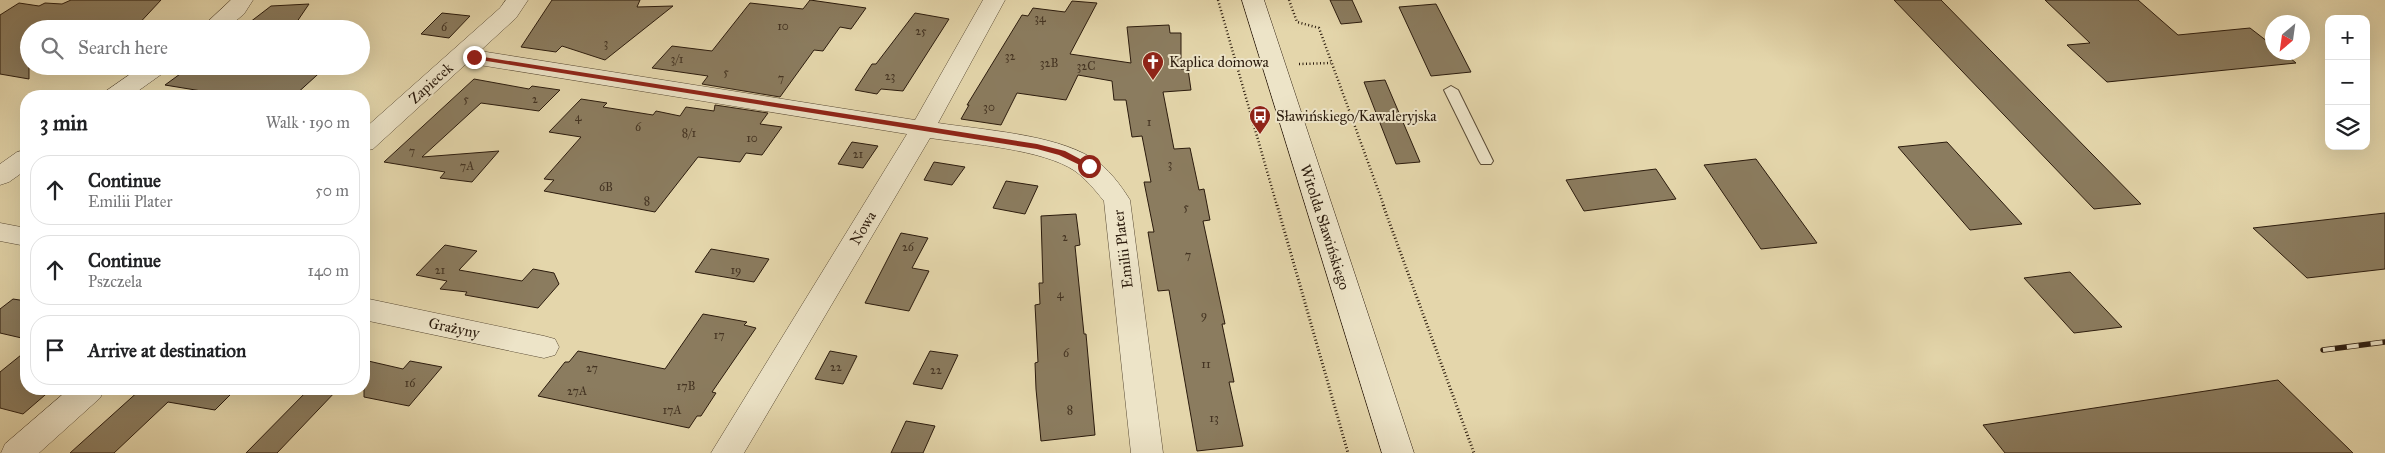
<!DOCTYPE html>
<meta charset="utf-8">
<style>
:root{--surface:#fff;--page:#f2f2f2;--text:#202124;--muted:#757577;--line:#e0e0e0}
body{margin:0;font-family:"IM FELL Great Primer",serif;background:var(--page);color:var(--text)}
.controls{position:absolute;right:15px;top:15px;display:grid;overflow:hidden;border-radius:10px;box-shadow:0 5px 20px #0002}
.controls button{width:45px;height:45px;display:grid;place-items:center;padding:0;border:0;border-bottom:1px solid var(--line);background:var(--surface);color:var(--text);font:25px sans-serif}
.compass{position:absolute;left:2265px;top:15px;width:45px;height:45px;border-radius:50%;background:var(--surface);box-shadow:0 5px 20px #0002;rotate:209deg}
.stop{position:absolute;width:15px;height:15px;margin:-11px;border:4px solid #8f2418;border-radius:50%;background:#fff}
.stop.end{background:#8f2418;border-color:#fff;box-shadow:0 1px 5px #0008}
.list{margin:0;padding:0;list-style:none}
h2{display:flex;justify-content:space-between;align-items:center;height:65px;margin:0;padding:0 20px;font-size:21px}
h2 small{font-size:16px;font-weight:400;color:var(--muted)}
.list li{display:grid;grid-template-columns:32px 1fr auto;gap:15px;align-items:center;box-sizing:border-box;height:70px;margin:0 10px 10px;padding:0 10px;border:1px solid var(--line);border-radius:20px}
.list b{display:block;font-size:19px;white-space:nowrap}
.list p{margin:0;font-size:16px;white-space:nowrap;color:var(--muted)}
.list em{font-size:16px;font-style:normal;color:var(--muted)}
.icon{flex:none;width:28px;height:28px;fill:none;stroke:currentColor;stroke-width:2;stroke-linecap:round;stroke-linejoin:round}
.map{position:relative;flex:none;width:2385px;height:453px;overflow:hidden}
.search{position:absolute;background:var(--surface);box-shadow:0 5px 20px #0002;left:20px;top:20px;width:350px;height:55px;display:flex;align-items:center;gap:12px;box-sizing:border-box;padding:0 18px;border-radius:28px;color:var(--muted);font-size:19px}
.panel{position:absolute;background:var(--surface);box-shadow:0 5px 20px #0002;left:20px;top:90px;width:350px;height:305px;border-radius:20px}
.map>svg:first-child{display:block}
</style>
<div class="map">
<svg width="2385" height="453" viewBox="0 0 2385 453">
<rect width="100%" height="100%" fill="#e4d6ab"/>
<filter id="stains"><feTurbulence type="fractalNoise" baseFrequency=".004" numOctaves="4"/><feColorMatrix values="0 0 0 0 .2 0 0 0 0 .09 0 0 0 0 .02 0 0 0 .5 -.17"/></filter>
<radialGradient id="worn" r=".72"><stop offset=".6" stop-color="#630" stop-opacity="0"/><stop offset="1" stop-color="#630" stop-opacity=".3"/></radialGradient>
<path fill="#8b7c5f" stroke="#2b1b0d" d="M161 0 134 29H29V79L0 74V15L19 3 39 6 45 3 62 4 71 0Z
M552 0H640L637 7 673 6 605 60 562 46 556 52 521 47Z
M810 0 866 8 851 29 840 27 823 51 814 50 780 97 702 84 708 76 652 68 672 46 712 51 750 3 803 9Z
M1330 0H1352L1362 22 1341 24Z
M1894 0H1941L2141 204 2094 209Z
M2045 0H2138L2178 35 2250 28 2272 45V52H2283L2296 63 2107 82 2067 45 2090 43Z
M1072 1 1097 3 1070 54 1131 63 1127 27 1169 25 1170 33H1181V69H1188L1191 90 1163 92 1174 149 1190 148 1199 190 1204 189 1210 220 1203 221 1225 324H1222L1234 382H1229L1243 446 1197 451 1169 290 1158 291 1148 232H1154L1144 182H1151L1142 136 1132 137 1126 100H1114L1112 81 1078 75 1066 100 1017 93 1001 125 961 119 969 105H967L1022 15 1028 16 1033 8 1065 12Z
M309 4 292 29H241L271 6Z
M1436 4 1471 72 1431 76 1399 7Z
M442 13 470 16 449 38 421 34Z
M915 13 949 19 903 91 881 89 877 94 855 90 872 64H876Z
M191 66H327L294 96H232L165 85Z
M474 79 529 89 532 86 560 90 539 111 481 103 422 157 499 151 472 182 440 178 445 172 384 162Z
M1385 80 1420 162 1396 164 1364 82Z
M581 99 607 103 603 107 653 115 656 111 680 116 686 107 714 111 715 105 768 113 760 124 782 127 762 155 746 153 740 162 698 157 655 212 544 191 554 180 544 179 581 137 549 132Z
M852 142 878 146 863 168 838 164Z
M1947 142 2022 224 1970 230 1898 147Z
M1756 159 1817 243 1761 249 1704 165Z
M934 162 965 167 952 185 924 180Z
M1656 169 1676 199 1584 211 1566 180Z
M1006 181 1038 186 1025 214 993 208Z
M2385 213V269L2307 278 2253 228Z
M1076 214 1080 245 1075 246 1084 334H1086L1095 435 1041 441 1036 389 1035 363 1038 362 1035 305 1040 304 1039 283H1043L1041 216Z
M901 233 928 238 912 268 929 271 909 311 865 303Z
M445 245 477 251 459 270 522 281 533 269 554 273 559 284 538 308 465 295 467 292 440 289 447 281 416 275Z
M711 249 769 259 754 282 695 272Z
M2070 272 2122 327 2074 333 2024 278Z
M13 299 26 301V339L0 333V309Z
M703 314 747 322 744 325 756 328 712 392 716 393 701 416H697L689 428 538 396 565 362H569L578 351 665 369Z
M26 351V389H52L23 414 0 408V372Z
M830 351 857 356 843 384 815 379Z
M930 351 958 355 942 389 913 384Z
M364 360 403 369 410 361 442 367 409 406 364 397Z
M2278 380 2353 453H2005L1983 425Z
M141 389H236L215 410 168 402 114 453H70Z
M309 389H338L277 453H246Z
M906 421 935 426 923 453H891Z"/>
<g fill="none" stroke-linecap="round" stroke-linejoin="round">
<g stroke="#594a34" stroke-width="2">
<path id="lane" d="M1451 86 1458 90 1493 161 1491 164H1481L1479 161 1444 90Z"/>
</g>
<g stroke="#594a34" stroke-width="1">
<path id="street" d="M231 0H253L244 14 226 29H200Z
M506 0H528L516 18 480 51 915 120 983 0H1005L938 123C983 130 1053 134 1092 158 1108 168 1120 184 1130 200L1163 453H1131L1104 201C1095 190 1086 179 1075 171 1043 149 969 144 930 138L744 453H711L907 134 467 63 373 149 364 151V129L500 8Z
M142 66H170L166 71 131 96H103L106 91Z
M26 150V170L9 182 0 185V164L17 152Z
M0 223 26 228V246L0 241Z
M364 298 544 336 555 339 559 347 555 355 544 358 364 320Z
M69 389H105L100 398 39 453H1L5 444Z"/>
</g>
<g stroke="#2b1b0d" stroke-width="1">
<path id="secondary" d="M1242 0H1264L1414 453H1382Z"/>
</g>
<path stroke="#2b1b0d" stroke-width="2.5" stroke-dasharray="1 2.5" stroke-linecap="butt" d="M1218 0 1277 206
M1289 0 1297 22 1319 28 1384 206
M1299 64 1331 63"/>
<path stroke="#2b1b0d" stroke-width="3" stroke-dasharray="1 2.5" stroke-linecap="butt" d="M1277 205 1348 453
M1383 205 1474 453"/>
<use href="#lane" fill="#ede4c8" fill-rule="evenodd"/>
<use href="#street" fill="#ede4c8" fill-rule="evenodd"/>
<use href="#secondary" fill="#ede4c8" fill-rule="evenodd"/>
<g stroke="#2b1b0d" stroke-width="5.5">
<path id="rail" d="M2323 350 2385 342"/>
</g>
<use href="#rail" stroke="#ede4c8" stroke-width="4" stroke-dasharray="12" stroke-linecap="butt"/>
</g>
<path fill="#8f2418" d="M471 55 1037 144 1065 151 1093 166 1086 168 1059 155 1037 149 474 59 471 58Z"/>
<defs>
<g id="church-pin" transform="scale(1.125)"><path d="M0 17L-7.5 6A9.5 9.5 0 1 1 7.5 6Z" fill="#8f2418" stroke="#ede4c8"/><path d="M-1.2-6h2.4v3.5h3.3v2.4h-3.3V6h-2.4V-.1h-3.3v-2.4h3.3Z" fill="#fff"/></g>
<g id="bus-pin" transform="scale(1.125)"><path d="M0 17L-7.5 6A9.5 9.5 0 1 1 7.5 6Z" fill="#8f2418" stroke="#ede4c8"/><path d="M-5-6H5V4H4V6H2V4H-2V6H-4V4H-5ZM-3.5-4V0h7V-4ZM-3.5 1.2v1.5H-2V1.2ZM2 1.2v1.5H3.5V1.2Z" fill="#fff"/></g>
</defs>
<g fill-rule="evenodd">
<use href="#church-pin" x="1153" y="62"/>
<use href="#bus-pin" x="1260" y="116"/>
</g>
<g text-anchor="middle" stroke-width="4" stroke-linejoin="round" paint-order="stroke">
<g font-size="12" fill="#433322">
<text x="1040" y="22">34</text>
<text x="783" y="30">10</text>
<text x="444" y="31">6</text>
<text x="921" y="35">25</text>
<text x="606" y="47">3</text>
<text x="1010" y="60">32</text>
<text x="677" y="63">3/1</text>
<text x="1049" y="67">32B</text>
<text x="1086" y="70">32C</text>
<text x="726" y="76">5</text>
<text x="890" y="80">23</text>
<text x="781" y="82">7</text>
<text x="466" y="103">5</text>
<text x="535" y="103">2</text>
<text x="989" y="111">30</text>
<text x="578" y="121">4</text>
<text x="1149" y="126">1</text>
<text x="638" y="131">6</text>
<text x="689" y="137">8/1</text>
<text x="752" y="142">10</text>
<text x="412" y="155">7</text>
<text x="858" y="158">21</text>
<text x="1170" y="168">3</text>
<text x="467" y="170">7A</text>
<text x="606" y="191">6B</text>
<text x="647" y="205">8</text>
<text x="1186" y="211">5</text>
<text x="1065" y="241">2</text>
<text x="908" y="251">26</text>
<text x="1188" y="259">7</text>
<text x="440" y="274">21</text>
<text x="736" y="274">19</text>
<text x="1060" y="298">4</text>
<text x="1204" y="319">9</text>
<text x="719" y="339">17</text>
<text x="1066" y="357">6</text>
<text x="1206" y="368">11</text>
<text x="836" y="371">22</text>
<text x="592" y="372">27</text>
<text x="936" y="374">22</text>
<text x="410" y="387">16</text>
<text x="686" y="390">17B</text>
<text x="577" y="395">27A</text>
<text x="672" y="414">17A</text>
<text x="1070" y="414">8</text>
<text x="1214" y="422">13</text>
</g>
<g font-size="15" fill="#2b1b0d" stroke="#ede4c8" text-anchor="start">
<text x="1169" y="67">Kaplica domowa</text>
<text x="1276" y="121">Sławińskiego/Kawaleryjska</text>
</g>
<g font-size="15" fill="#2b1b0d" stroke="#ede4c8">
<text transform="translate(431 83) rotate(-42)" y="5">Zapiecek</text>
<text transform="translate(1325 227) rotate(72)" y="5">Witolda Sławińskiego</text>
<text transform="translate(863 228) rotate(-59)" y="5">Nowa</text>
<text transform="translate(1123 249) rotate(-97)" y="5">Emilii Plater</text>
<text transform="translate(454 328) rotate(12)" y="5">Grażyny</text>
</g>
</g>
<rect width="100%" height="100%" filter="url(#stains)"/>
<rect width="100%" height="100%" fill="url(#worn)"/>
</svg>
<div class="controls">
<button>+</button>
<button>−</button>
<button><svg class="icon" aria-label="layers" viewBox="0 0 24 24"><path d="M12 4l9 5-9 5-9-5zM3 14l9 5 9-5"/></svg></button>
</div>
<svg class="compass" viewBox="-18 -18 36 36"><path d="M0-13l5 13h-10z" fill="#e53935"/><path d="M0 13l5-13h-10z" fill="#757577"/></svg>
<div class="stop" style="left:1089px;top:166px"></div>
<div class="stop end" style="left:474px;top:57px"></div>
<div class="search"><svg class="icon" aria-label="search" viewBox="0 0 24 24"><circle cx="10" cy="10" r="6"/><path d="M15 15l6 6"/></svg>Search here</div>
<section class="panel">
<h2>3 min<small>Walk · 190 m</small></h2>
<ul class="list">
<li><svg class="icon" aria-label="ahead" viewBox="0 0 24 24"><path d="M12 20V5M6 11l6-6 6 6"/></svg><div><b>Continue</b><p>Emilii Plater</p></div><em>50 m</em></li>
<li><svg class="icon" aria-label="ahead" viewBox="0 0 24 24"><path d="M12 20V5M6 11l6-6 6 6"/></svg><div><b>Continue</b><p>Pszczela</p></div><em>140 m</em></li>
<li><svg class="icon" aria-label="arrive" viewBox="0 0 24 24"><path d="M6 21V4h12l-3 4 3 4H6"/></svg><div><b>Arrive at destination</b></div></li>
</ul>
</section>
</div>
